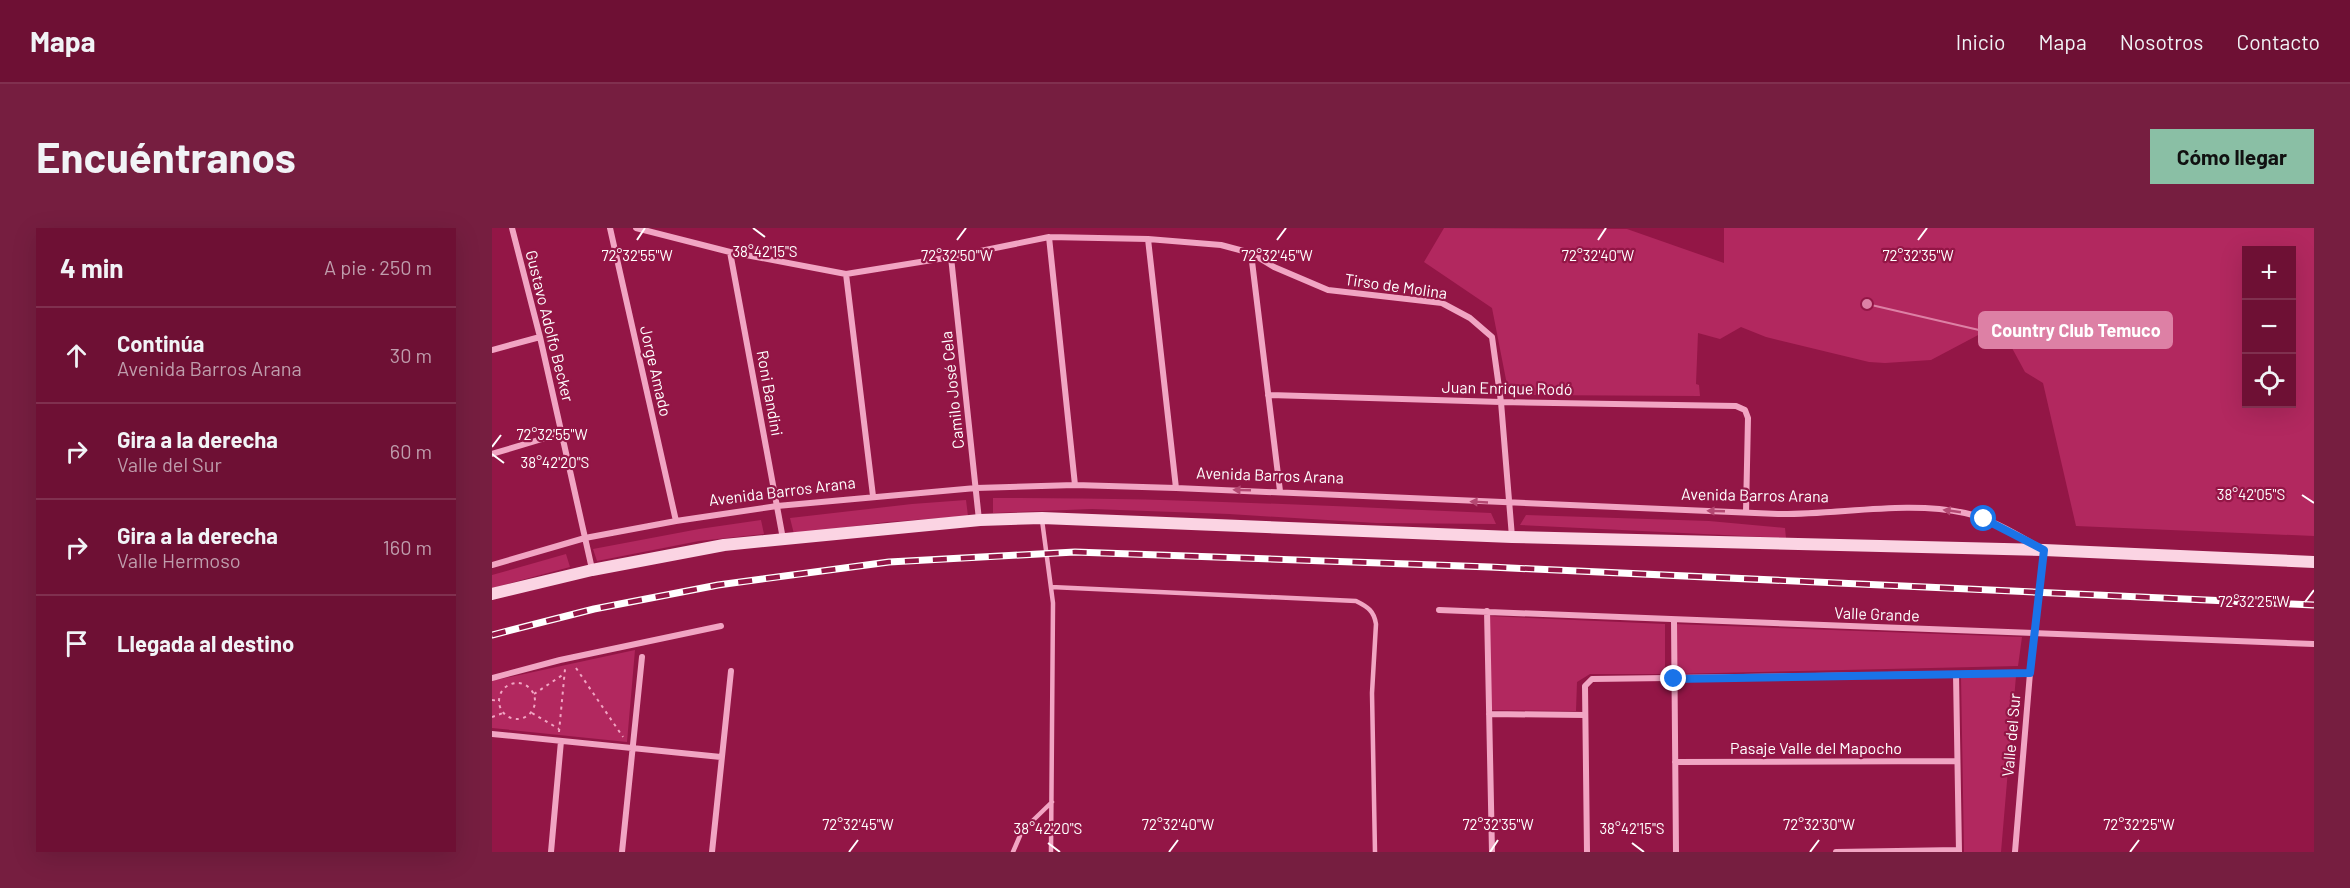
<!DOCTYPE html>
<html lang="es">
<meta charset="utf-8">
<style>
:root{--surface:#6e1034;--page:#761e40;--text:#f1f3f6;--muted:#bf9dac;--line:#80304f;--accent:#8abfa5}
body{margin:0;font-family:Barlow,sans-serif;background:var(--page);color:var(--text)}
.controls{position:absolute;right:18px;top:18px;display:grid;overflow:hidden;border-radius:0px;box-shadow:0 6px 24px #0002}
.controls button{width:54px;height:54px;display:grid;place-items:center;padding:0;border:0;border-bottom:2px solid var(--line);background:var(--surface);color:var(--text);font:30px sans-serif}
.stop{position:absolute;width:18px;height:18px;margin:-14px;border:4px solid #1a73e8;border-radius:50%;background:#fff}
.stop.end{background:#1a73e8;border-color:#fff;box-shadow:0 2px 6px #0008}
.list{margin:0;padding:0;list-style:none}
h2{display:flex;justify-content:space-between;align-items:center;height:78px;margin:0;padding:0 24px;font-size:26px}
h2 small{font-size:20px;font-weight:400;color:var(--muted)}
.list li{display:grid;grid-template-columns:39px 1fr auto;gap:18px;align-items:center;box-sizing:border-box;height:96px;padding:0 24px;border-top:2px solid var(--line)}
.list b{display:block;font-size:22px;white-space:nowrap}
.list p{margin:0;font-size:20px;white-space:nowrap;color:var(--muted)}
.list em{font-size:20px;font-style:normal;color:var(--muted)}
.icon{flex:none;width:33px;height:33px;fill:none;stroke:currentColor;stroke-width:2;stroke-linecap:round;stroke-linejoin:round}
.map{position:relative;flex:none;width:1822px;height:624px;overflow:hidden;border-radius:0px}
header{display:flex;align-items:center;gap:36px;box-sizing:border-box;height:84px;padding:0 30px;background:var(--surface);border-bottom:2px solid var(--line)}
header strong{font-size:28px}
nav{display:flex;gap:33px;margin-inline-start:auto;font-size:21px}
.intro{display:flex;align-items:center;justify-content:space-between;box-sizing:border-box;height:144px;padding:0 36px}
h1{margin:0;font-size:42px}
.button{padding:15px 27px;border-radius:0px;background:var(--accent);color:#111;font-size:21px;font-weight:700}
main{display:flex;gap:36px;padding:0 36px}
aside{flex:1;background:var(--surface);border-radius:0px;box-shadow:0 6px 24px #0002}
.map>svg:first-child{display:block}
</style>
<header>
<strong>Mapa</strong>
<nav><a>Inicio</a><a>Mapa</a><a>Nosotros</a><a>Contacto</a></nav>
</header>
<div class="intro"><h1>Encuéntranos</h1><a class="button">Cómo llegar</a></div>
<main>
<aside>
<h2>4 min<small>A pie · 250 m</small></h2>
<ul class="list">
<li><svg class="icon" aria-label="ahead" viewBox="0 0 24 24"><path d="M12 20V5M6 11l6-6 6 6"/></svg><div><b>Continúa</b><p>Avenida Barros Arana</p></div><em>30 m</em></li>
<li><svg class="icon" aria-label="right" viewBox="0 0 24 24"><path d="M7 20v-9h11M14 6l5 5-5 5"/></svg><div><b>Gira a la derecha</b><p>Valle del Sur</p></div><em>60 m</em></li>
<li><svg class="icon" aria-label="right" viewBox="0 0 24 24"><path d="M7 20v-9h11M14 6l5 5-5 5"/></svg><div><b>Gira a la derecha</b><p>Valle Hermoso</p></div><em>160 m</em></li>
<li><svg class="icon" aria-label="arrive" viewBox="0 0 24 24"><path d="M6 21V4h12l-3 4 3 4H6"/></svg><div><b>Llegada al destino</b></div></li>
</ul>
</aside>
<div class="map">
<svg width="1822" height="624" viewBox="0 0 1822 624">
<rect width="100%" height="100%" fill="#931646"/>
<path fill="#b2285f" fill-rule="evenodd" d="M952 0 1135 1 1232 35V0H1822V308L1584 298 1551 155 1533 144 1507 96 1439 132 1393 135 1377 134 1274 109 1249 99 1228 111 1206 105 1204 156 1207 157 1208 168 1017 167 1000 80 932 34ZM1754 22H1800V176H1754Z
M501 270C667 269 833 278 999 285L1004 296 884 295 737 286 600 281 501 285Z
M474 272 476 288 395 294 302 306 298 290 420 276Z
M1034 287 1217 293 1293 300 1294 310 1028 297Z
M269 292 272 306 207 313 105 333 101 321 207 301Z
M74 326 78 339 0 360V347Z
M996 388 1173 396V446H1098L1085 454 1084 483 996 482Z
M1182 396 1530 409 1526 438 1182 446Z
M143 422 135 514 0 500V453Z
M1469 448H1524L1509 624H1472Z"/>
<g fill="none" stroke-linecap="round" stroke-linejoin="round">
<path stroke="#f1a5c3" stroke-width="2" stroke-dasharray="3 4.5" stroke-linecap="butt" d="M84 440 131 509
M7 473a18 18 0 1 1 36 0a18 18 0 1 1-36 0Z
M42 466 72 446
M0 472 8 473
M40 485 67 501
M0 489 11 485
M67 504 73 441"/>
<path stroke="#f1a5c3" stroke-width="4.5" d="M550 292 561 375 559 624
M559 359 864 373C876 379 882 383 884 396L880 465 883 624
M521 624 530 603 560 574"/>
<path stroke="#f1a5c3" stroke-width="6" d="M20 0 48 109 100 341
M118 0 184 293
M144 0 238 24 354 46 459 29 557 9 656 11 729 17 759 25 782 39 836 62 950 75 978 90 1000 109 1009 174 1020 309
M557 9 583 257
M656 11 684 260
M238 24 291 311
M759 25 788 263
M459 29 487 292
M354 46 381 268
M0 122 48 109
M776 167 1009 174 1244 178 1253 182 1256 190 1254 284
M0 226 70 205
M0 337 93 310 184 293 285 278 484 260 583 257 684 260 1286 286C1345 287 1416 272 1473 285 1501 291 1527 308 1552 322L1538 445 1523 624
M947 382 1822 416
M995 383 1000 624
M1182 392 1184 624
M1464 446 1467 624
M0 450 68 432 229 398
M997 486 1093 487
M0 506 229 529
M1183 534 1465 533
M59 624 69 513
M130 624 150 429
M220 624 239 443
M1095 624 1093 458 1100 451 1538 445
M1344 624 1466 622"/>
<path stroke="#fbd4e3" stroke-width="12" d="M0 366 100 342 232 317 488 292 550 290 1020 309 1552 322 1822 334"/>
<g stroke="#fff" stroke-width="7">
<path id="rail" d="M0 407 102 381 226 357 397 334 583 324 998 339 1822 377"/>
</g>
<use href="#rail" stroke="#931646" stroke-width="4.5" stroke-dasharray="14" stroke-linecap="butt"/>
</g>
<defs><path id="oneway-solid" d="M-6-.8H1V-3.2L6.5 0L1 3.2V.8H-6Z" transform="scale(1.5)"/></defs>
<g fill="#b44872">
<use href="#oneway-solid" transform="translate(750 262) rotate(-178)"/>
<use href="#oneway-solid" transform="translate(987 274) rotate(-177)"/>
<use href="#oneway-solid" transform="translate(1224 283) rotate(-178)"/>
<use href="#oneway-solid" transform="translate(1460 283) rotate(-172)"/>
</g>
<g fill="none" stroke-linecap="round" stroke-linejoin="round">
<path stroke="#1a73e8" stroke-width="8" d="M1182 451 1538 445 1552 322 1492 291"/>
</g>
<path fill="none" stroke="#fff" stroke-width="2" d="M261 0 273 9M145 12 153 0M465 12 474 0M785 12 794 0M1106 12 1114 0M1426 12 1435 0M0 219 9 207M0 226 12 235M1810 267 1822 275M1813 374 1822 362M556 615 568 624M1140 615 1152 624M357 624 366 612M677 624 686 612M998 624 1006 612M1318 624 1327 612M1638 624 1647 612"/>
<g text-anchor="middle" stroke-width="4.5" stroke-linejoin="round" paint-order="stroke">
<g font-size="16" fill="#fff" stroke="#931646">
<text transform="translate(904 58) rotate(8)" y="6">Tirso de Molina</text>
<text transform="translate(58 98) rotate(76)" y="6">Gustavo Adolfo Becker</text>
<text transform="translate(164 143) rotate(77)" y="6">Jorge Amado</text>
<text transform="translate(1015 160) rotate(1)" y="6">Juan Enrique Rodó</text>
<text transform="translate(460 162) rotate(-96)" y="6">Camilo José Cela</text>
<text transform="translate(278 165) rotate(80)" y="6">Roni Bandini</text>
<text transform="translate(778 247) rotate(2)" y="6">Avenida Barros Arana</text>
<text transform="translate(290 263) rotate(-7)" y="6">Avenida Barros Arana</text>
<text transform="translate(1263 267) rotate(1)" y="6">Avenida Barros Arana</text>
<text transform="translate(1385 386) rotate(2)" y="6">Valle Grande</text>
<text transform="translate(1519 507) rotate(-85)" y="6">Valle del Sur</text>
<text x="1324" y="526">Pasaje Valle del Mapocho</text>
</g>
</g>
<g font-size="15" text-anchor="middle" fill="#fff" stroke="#931646" stroke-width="4.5" stroke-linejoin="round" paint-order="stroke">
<text x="273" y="29">38°42'15"S</text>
<text x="145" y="33">72°32'55"W</text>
<text x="465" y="33">72°32'50"W</text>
<text x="785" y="33">72°32'45"W</text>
<text x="1106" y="33">72°32'40"W</text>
<text x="1426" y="33">72°32'35"W</text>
<text x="60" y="212">72°32'55"W</text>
<text x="63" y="240">38°42'20"S</text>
<text x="1759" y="272">38°42'05"S</text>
<text x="1762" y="379">72°32'25"W</text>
<text x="366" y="602">72°32'45"W</text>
<text x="686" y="602">72°32'40"W</text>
<text x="1006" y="602">72°32'35"W</text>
<text x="1327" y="602">72°32'30"W</text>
<text x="1647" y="602">72°32'25"W</text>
<text x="556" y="606">38°42'20"S</text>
<text x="1140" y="606">38°42'15"S</text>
</g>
<path fill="none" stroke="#dd80a5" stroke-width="2" d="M1375 76L1487 102"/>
<circle fill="#dd80a5" stroke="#931646" stroke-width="2" cx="1375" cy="76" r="6"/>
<rect fill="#dd80a5" stroke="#dd80a5" stroke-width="2" x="1487" y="84" width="193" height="36" rx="6"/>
<g font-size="18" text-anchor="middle" font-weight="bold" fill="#fff">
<text x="1584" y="109">Country Club Temuco</text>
</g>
</svg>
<div class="controls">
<button>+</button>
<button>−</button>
<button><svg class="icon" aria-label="locate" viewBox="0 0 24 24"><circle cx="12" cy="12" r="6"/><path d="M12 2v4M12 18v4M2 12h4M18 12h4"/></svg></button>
</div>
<div class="stop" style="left:1492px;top:291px"></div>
<div class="stop end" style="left:1182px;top:451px"></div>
</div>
</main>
